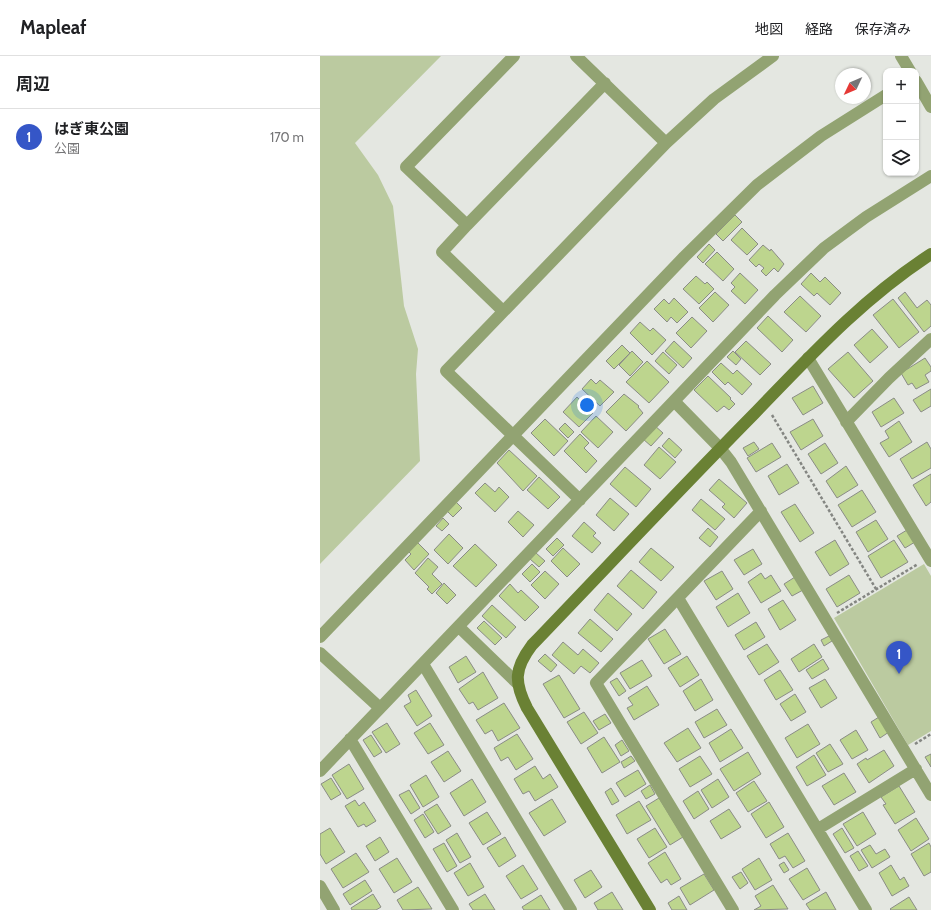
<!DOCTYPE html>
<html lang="ja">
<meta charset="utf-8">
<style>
:root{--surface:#fff;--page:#f6f6f6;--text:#202124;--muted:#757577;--line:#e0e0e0;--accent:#3556c7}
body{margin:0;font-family:Cabin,"Noto Sans JP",sans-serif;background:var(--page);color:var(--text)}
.controls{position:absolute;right:12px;top:12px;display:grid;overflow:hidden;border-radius:8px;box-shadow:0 1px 3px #0004}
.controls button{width:36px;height:36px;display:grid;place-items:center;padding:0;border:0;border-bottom:1px solid var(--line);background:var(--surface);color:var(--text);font:20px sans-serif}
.compass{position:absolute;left:515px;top:12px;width:36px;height:36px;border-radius:50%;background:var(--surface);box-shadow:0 1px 3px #0004;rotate:226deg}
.you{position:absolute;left:267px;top:349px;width:14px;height:14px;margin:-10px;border:3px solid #fff;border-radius:50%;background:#1a73e8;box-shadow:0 0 0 6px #1a73e833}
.badge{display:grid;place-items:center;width:26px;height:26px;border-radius:50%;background:var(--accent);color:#fff;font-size:13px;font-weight:700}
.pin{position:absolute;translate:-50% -33px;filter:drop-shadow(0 1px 2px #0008)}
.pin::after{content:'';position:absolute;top:21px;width:14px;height:12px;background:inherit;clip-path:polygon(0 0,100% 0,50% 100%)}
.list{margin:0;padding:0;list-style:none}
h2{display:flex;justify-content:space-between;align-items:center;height:52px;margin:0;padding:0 16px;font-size:17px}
h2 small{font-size:13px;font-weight:400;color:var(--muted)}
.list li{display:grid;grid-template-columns:26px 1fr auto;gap:12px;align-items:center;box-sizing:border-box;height:56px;padding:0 16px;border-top:1px solid var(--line)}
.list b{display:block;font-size:15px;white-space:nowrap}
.list p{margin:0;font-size:13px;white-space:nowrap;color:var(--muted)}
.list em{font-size:13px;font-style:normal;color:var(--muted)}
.icon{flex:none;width:22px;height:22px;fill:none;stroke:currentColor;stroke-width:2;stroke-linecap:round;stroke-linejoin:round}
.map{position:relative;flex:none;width:611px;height:854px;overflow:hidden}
header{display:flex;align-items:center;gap:24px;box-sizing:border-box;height:56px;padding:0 20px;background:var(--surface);border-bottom:1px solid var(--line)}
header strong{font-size:19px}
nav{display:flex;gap:22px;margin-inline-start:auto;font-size:14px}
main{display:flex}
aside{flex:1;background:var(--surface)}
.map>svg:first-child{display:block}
</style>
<header>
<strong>Mapleaf</strong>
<nav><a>地図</a><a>経路</a><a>保存済み</a></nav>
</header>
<main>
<aside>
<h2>周辺<small></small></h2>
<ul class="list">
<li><span class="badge">1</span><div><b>はぎ東公園</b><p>公園</p></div><em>170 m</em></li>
</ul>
</aside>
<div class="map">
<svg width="611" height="854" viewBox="0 0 611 854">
<rect width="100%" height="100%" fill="#e4e7e1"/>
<path fill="#bbcaa0" d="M0 0H121L35 87 58 119 73 150 84 250 98 293 96 318 100 405 0 508Z
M604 508 611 520V675L588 689 514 562Z"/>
<path fill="#bdd58e" stroke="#8a8c86" d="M415 159 422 166 403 185 396 178Z
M422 172 438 188 427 199 411 184Z
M389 188 395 194 383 207 377 201Z
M443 189 450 195 451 193 464 208 458 216 454 212 446 220 441 215 444 212 439 208 436 211 429 204Z
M397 196 414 213 403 225 385 208Z
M420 217 438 234 425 248 411 235 415 231 411 227Z
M491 217 500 226 505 221 521 237 510 249 497 237 494 240 481 228Z
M376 220 385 228 387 226 394 233 379 248 363 233Z
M395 236 409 249 393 266 379 252Z
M585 236 597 252 607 244 611 249V270L604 276 578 242Z
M480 240 501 260 486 276 464 256Z
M354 242 368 256 357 267 351 261 347 266 334 253 344 243 349 248Z
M573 243 599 276 579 292 553 259Z
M448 260 473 284 462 296 437 272Z
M372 261 387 275 371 292 356 277Z
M320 266 330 275 333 272 346 284 332 299 310 277Z
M552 273 568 291 550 307 534 289Z
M354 285 372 302 363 312 345 295Z
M426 285 451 308 440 319 415 296Z
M302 289 310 297 294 313 286 305Z
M312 295 323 306 310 320 299 309Z
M413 295 421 303 416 309 407 301Z
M343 296 357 309 349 318 335 305Z
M528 296 553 325 534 342 508 313Z
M605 302 611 311V315L605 319 609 326 596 333 592 327 588 329 581 317Z
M327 305 349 326 329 347 306 326Z
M401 307 413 318 417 314 432 328 422 339 408 326 405 329 392 316Z
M388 320 411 342 410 343 415 348 409 354 404 350 397 356 374 334Z
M271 323 276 328 280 324 294 336 280 350 262 333Z
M493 330 503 347 483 359 472 342Z
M611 333V350L601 356 593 344Z
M304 338 319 350 318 351 323 357 306 375 286 356Z
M257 341 273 357 259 371 243 356Z
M574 342 584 357 561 371 552 356Z
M276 360 293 376 278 392 261 376Z
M225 363 248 385 234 400 211 377Z
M493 363 503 380 481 394 470 376Z
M579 365 592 386 569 401 560 387 569 382 565 375Z
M245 367 254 376 248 382 239 373Z
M334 369 343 377 331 390 323 383Z
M260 378 269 387 264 392 277 405 266 417 244 395Z
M349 382 362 394 355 402 342 390Z
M434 386 439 393 428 400 423 392Z
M607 386 611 393V412L592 423 580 403Z
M452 387 461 401 436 416 427 402Z
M505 387 518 407 501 418 488 398Z
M339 391 356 406 340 423 324 409Z
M189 394 217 420 203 435 177 407Z
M467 408 479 427 459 439 448 420Z
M526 410 538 429 517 442 506 425Z
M305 411 331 433 316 451 290 428Z
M611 418V446L606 450 593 429Z
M219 421 240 441 228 453 207 434Z
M399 423 427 447 414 462 402 451 405 448 389 434Z
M165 427 175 436 179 431 189 441 175 456 155 437Z
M542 434 556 456 532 471 518 449Z
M290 442 309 458 294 475 276 459Z
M381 443 405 463 395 474 372 454Z
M135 445 142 452 133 461 127 455Z
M475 448 494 477 480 486 461 456Z
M198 455 214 469 203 481 188 466Z
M123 462 129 468 122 475 116 470Z
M556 464 568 483 548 496 536 476Z
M264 466 276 477 273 480 281 487 272 497 252 480Z
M388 472 398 481 390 491 379 482Z
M587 474 595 486 585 492 577 480Z
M129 478 143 492 128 508 114 494Z
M237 482 244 489 233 500 226 493Z
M94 483 109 498 94 514 85 504 91 498 85 492Z
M515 484 529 508 510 520 495 496Z
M574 484 588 506 561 522 548 500Z
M155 488 177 509 156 531 133 510Z
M243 492 260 508 247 521 231 505Z
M331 492 354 511 341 525 319 506Z
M433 493 442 508 424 519 414 504Z
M216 497 225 505 219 511 210 503Z
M108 502 118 511 112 518 122 528 112 538 107 533 109 531 95 517Z
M212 508 220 516 210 526 202 518Z
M311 514 337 536 323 553 297 530Z
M225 515 239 528 225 543 211 529Z
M402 515 413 533 396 544 384 525Z
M441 517 445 523 451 519 461 535 441 547 428 526Z
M529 519 540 537 517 551 506 533Z
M475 521 483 534 472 540 464 528Z
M124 527 136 539 127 548 116 537Z
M190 528 198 537 201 534 219 551 205 565 179 540Z
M288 537 312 558 297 575 274 554Z
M418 537 430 557 408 571 396 551Z
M463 544 476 564 460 574 448 553Z
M172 549 196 571 186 582 162 560Z
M270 563 293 583 281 596 258 577Z
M164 565 182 582 175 589 157 572Z
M436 566 445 581 424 594 415 579Z
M345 573 361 598 344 608 328 583Z
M509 580 512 585 504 590 501 584Z
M243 586 258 599 263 593 279 607 270 617 261 610 254 618 232 599Z
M447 588 459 606 439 619 427 600Z
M494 588 502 601 479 616 471 603Z
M225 598 237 609 231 616 218 605Z
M146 600 156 616 138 627 129 611Z
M367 600 379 619 360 631 348 612Z
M503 603 509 613 492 623 486 614Z
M322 604 332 620 310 633 300 617Z
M460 614 473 634 456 644 444 624Z
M163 616 178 642 158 654 153 646 149 648 139 633Z
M239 619 260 653 244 662 223 628Z
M297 622 306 635 299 640 290 626Z
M381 623 393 644 375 655 363 635Z
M505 623 517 642 501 652 489 632Z
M327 630 339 649 314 664 307 652 313 649 308 642Z
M96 634 112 660 97 670 84 650 91 646 88 639Z
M475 638 486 656 471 665 460 648Z
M184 647 200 672 178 685 172 674 165 678 156 664Z
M397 653 407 669 384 682 375 666Z
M264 656 278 677 261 688 247 666Z
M285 658 291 667 279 674 273 665Z
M559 661 569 676 560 682 551 666Z
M67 667 80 688 66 697 52 676Z
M110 667 124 689 108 698 94 677Z
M488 668 500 688 477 702 465 682Z
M368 672 381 692 357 706 344 687Z
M411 673 423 692 400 706 389 687Z
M536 674 548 694 532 703 520 684Z
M197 678 213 703 196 714 188 701 181 705 174 692Z
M51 679 62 696 54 701 43 684Z
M284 681 300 706 282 717 267 692Z
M302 684 309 695 301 700 295 689Z
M510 688 523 708 508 716 496 697Z
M564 694 574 710 549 727 537 708 546 702 547 704Z
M128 695 141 715 124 726 111 706Z
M428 696 441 718 414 735 400 713Z
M611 698V711L605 701Z
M494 699 506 719 487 730 476 711Z
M311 700 315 705 304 712 301 706Z
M380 700 392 718 370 731 359 713Z
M29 708 44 733 27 743 12 719Z
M215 710 223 723 230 718 238 731 215 745 209 735 203 738 194 723Z
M318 714 326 728 305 741 296 727Z
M524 717 536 736 514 749 502 730Z
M106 719 119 741 103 751 90 729Z
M11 722 21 738 11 744 1 728Z
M152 723 166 746 144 760 130 737Z
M398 723 409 741 392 752 381 734Z
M434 725 447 745 428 756 416 737Z
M330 729 335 738 326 743 321 735Z
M579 730 595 756 575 768 563 749 566 748 561 741Z
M291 732 299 745 292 749 285 736Z
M89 734 100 752 91 758 79 739Z
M378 735 389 753 374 763 363 745Z
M339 742 363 781 350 789 326 750Z
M232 743 246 766 224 780 209 757Z
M35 744 39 750 44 746 56 765 46 771 44 768 38 771 25 750Z
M319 745 331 764 307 778 296 759Z
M449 746 464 771 446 782 431 758Z
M117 748 131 770 118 778 104 756Z
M409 753 421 771 401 783 390 765Z
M167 756 181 778 163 789 149 767Z
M543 756 556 778 537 790 523 768Z
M103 758 114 776 105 782 94 764Z
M596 762 609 783 591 795 578 774Z
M10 772 25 796 6 808 0 798V778Z
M335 772 347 791 329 802 317 783Z
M522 772 534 792 525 797 513 778Z
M137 777 151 801 140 807 126 784Z
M468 777 485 805 473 812 465 800 459 803 450 788Z
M60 781 69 796 55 805 46 790Z
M185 781 196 800 179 811 167 792Z
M124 787 137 810 127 816 113 793Z
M609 787 611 791V816L604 820 591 798Z
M550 789 556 798 565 793 570 801 552 812 541 794Z
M538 795 548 810 539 815 530 800Z
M345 796 361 823 351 829 347 823 341 827 328 807Z
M36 797 49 816 23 832 11 813Z
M77 802 92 826 74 837 59 813Z
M439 802 452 824 435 834 422 813Z
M464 806 469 814 464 817 459 809Z
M150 807 164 831 148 840 134 817Z
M203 809 218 833 201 843 186 820Z
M571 809 580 824 584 821 589 830 572 840 559 817Z
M487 812 500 834 483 844 469 823Z
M271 814 282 831 265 842 254 824Z
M421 816 428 827 420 833 412 821Z
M384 818 394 834 370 849 360 832Z
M45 824 52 835 30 849 23 838Z
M453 829 468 853 434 854 441 850 435 840Z
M98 831 112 853 83 854 77 844Z
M292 836 303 854H278L274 847Z
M506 836 516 854H490L486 848Z
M53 838 61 851 56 854H32L31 852Z
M165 838 175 854H153L149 848Z
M221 839 230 854H204L202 851Z
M359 840 367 854H352L348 847Z
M589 841 597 854H571L570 853Z"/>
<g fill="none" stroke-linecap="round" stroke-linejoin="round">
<path stroke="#848682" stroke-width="2.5" stroke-dasharray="3 2" stroke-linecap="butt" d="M452 359 556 533
M517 557 598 508
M595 688 611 678"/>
<path stroke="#92a372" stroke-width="12" d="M256 0 346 87
M581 0 590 15
M596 25 611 51
M611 120 546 161 504 192 455 239 354 345 400 392 411 406 611 739
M147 169 285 27
M183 255 122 196 147 169 86 111 194 0
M488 302 611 505
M526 366 569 322 611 283
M260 444 126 315 346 87 394 43 453 0
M358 542 546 854
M139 571 197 627
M0 581 364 201 437 129 501 80 566 39
M0 597 60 652
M103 608 251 854
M30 683 133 854
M0 715 354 345
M498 773 596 713
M0 830 14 854
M413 854 276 627 441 455"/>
<path stroke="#6a8134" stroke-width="12" d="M330 854 207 652C194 626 194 613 212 589 286 512 359 434 434 358 491 299 542 243 611 198"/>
</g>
</svg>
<div class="controls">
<button>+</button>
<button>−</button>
<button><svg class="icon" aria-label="layers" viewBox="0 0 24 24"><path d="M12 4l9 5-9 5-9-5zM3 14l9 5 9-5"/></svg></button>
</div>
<svg class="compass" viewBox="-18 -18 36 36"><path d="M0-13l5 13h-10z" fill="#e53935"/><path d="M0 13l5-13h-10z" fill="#757577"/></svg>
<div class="you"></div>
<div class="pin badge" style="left:579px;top:618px">1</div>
</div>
</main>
